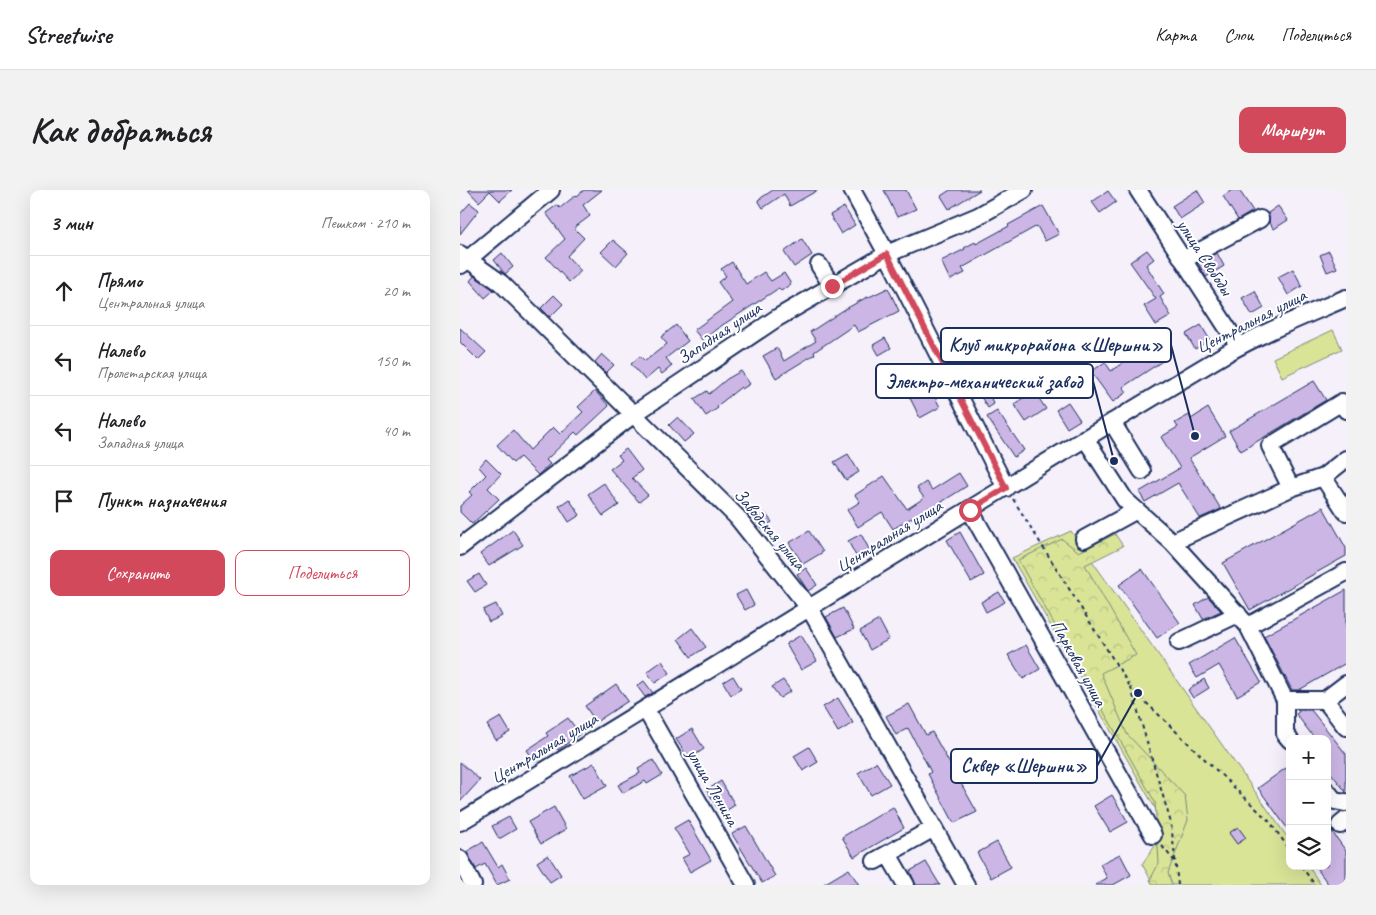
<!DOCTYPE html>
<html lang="ru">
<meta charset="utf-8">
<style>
:root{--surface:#fff;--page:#f2f2f2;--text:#202124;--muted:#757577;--line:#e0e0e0;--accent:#d1495b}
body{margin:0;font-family:Caveat,sans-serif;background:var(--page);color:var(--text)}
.controls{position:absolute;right:15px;bottom:15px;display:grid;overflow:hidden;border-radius:10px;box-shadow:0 5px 20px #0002}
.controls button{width:45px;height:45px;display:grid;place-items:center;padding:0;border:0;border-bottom:1px solid var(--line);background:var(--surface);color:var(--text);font:25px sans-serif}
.stop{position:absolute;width:15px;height:15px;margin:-11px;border:4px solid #d1495b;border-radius:50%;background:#fff}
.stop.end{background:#d1495b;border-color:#fff;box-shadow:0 1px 5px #0008}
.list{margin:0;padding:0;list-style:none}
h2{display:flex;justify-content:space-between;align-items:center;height:65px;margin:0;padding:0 20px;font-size:21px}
h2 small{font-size:16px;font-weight:400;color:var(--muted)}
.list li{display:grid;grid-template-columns:32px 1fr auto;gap:15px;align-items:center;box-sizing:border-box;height:70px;padding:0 20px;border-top:1px solid var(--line)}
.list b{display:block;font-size:19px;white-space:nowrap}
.list p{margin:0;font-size:16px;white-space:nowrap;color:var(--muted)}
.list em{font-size:16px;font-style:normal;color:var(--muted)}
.actions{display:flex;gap:10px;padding:15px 20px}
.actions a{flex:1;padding:11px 0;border:1px solid var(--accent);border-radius:10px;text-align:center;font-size:18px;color:var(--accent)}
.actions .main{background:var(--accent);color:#fff}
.icon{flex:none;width:28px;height:28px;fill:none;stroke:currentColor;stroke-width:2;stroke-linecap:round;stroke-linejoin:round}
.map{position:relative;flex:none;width:886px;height:695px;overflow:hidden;border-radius:10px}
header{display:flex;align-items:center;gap:30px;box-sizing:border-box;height:70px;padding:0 25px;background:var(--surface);border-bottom:1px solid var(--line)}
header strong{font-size:24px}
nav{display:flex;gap:28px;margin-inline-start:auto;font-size:18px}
.intro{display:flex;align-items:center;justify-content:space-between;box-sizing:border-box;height:120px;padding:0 30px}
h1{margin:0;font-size:35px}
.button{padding:12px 22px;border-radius:10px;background:var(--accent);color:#fff;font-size:18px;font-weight:700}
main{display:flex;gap:30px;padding:0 30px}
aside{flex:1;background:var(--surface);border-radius:10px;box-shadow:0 5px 20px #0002}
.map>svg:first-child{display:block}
</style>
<header>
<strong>Streetwise</strong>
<nav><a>Карта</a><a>Слои</a><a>Поделиться</a></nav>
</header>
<div class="intro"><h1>Как добраться</h1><a class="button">Маршрут</a></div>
<main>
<aside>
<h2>3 мин<small>Пешком · 210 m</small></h2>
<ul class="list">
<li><svg class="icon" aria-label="ahead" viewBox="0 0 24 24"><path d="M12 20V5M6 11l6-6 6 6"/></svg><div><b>Прямо</b><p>Центральная улица</p></div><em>20 m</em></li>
<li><svg class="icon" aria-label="left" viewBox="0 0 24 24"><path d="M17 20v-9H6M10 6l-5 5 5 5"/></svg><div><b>Налево</b><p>Пролетарская улица</p></div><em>150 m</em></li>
<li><svg class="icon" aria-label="left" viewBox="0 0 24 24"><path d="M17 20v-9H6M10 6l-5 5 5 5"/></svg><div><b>Налево</b><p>Западная улица</p></div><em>40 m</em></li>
<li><svg class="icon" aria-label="arrive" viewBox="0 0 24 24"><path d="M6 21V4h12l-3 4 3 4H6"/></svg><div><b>Пункт назначения</b></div></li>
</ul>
<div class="actions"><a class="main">Сохранить</a><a>Поделиться</a></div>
</aside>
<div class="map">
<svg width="886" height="695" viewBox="0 0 886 695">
<defs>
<pattern id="forest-crowns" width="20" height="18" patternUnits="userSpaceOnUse" patternTransform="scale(1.25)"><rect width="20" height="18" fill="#d9e497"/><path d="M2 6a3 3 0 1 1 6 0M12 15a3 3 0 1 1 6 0" fill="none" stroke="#bac485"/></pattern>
</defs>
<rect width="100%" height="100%" fill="#f5f0fa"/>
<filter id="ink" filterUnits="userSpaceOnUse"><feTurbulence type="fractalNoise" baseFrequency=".02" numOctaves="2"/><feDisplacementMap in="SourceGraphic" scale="10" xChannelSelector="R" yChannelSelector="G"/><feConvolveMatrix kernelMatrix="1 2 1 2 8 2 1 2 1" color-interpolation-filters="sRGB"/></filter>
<g filter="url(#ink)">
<path fill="#d9e497" stroke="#7a8a7a" d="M873 140 882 159 822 187 813 168Z
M611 341 830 651V676H848L861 695H694L682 674 707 639 552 368Z"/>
<path fill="url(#forest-crowns)" stroke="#7a8a7a" d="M655 344 663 356 625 375 676 465 641 483 667 544 725 606 728 630 708 683 712 695H693L690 690 699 673 695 612 558 370 602 349 619 362Z"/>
<path fill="#ccb6e5" stroke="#1b2f5e" d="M8 0H52L40 11 30 1 19 12Z
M124 0H142L123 15 130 26 114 38 124 48 107 66 121 81 109 92 86 67 105 49 86 23 97 15 100 18 116 5 117 6Z
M313 0H358L330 16 324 4 303 18 298 10Z
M424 0H446L456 19 437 27Z
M490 0H520L489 19 481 6Z
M737 0 745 13 720 29 712 16Z
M772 0H779L793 21 778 30 763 6Z
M648 1 656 12 640 23 632 12Z
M10 13 19 20 0 44V24Z
M583 16 599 44 585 51 577 36 502 78 505 83 490 90 481 71 505 59 504 58 515 52 516 54 549 36 548 35Z
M818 16 828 30 814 39 809 32 808 23Z
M384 17 395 35 381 44 370 25Z
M342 49 352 65 334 77 324 62Z
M153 50 168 63 156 76 141 62Z
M687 60 694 69 686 75 704 104 700 107 711 126 696 135 684 116 696 109 670 72Z
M869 61 877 78 867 82 860 65Z
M42 63 53 77 45 84 34 70Z
M757 63 764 76 746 87 738 73Z
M272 72 286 94 304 82 311 91 324 83 331 94 321 101 319 98 255 140 243 151 234 140 272 112 258 92 266 86 261 79Z
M833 79 842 96 828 105 818 87Z
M14 86 34 100 25 108 10 91Z
M428 98 439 121 398 142 394 135 354 162 355 164 316 188 303 166 317 158 324 171 356 151 350 142 382 121 407 107V108Z
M795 101 804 118 792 125 782 108Z
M94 105 103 114 90 127 81 118Z
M216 135 228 151 206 168 212 176 202 184 198 179 185 190 171 174 180 166 185 171 207 154 201 147Z
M741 135 750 150 735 159 726 144Z
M0 138 26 162 18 170 0 152Z
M425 148 431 158 419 165 413 155Z
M690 148 704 170 663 197 667 202 653 212 631 182 645 172 651 181 681 161 678 156Z
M503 162 524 197 542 185 550 197 531 209 534 214 528 218 515 198 511 200 492 168Z
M142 164 154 175 146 183 135 172Z
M281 181 290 194 282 199 281 197 257 216 258 218 246 226 234 209 247 201 249 204 267 189Z
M465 188 480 217 460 228 445 198Z
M854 191 866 210 781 261 769 241Z
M135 201 149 216 118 245 115 242 86 270 90 274 78 285 60 267 53 273 37 255 53 240 70 260 93 237 100 244 123 222 118 217Z
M574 201 586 219 566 232 554 214Z
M608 212 620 230 607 238 596 220Z
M748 218 765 246 729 268 761 319 740 328 718 293 685 312 679 302 720 278 701 247 718 237 715 233 729 225 731 229Z
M537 221 564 260 554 267 527 227Z
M218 227 234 244 224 252 209 235Z
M166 259 182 280 172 288 188 305 179 312 150 279 162 270 158 265Z
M388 264 399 282 386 290 374 272Z
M26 269 41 284 28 298 39 309 12 334 0 322V316L12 305 9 302 26 285 19 277Z
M499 283 507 296 480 313 484 318 475 324 470 317 433 339 422 322 398 337 387 320 400 312 395 305 424 286 447 319 464 308 457 298 466 292 472 300Z
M144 293 159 315 143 326 128 304Z
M109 309 120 325 109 332 99 316Z
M863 317 886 358V366L790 420 763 373Z
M305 323 312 332 302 339 295 330Z
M53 340 63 355 29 376 20 364Z
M349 341 363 362 343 374 329 353Z
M500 342 524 385 511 392 487 350Z
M401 344 409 359 396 366 388 351Z
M346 378 357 395 348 401 337 384Z
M682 379 720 433 697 448 659 395Z
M19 384 26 395 15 402 7 391Z
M286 400 294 415 285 420 276 405Z
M886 400V473L839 500H832L804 446Z
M539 402 545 412 526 422 521 412Z
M748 407 761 421 743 429 735 415Z
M36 414 42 426 29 432 23 420Z
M383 418 394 439 377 447 366 427Z
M419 430 429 449 410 460 400 441Z
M232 438 246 457 231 467 218 449Z
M341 445 357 471 341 480 326 454Z
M775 448 801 492 777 506 759 475 737 488 729 475Z
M566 455 580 479 563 489 548 465Z
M202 471 210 483 195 493 187 482Z
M273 486 281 499 271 505 263 492Z
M744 489 749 498 733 508 728 500Z
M323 490 331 501 320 508 312 497Z
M184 491 193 503 185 507 177 496Z
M156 494 168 511 136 532 125 516Z
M378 508 393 533 378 542 363 517Z
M449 514 466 545 472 542 517 622 494 633 468 584 471 582 448 538 436 545 426 526Z
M841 520H851L886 564V602L867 578V549H855L836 524Z
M41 527 50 542 36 550 27 535Z
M108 528 120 544 98 560 96 557 75 572 67 560 88 546 86 543Z
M232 539 244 559 229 569 216 549Z
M349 557 358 572 343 581 334 566Z
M193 570 202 585 187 594 185 591 163 603 158 595 180 583 178 579Z
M0 572 20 590 0 612Z
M416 572 430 594 411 605 398 583Z
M134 573 147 596 123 609 110 586Z
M826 578 830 584V642L798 598Z
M261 591 275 615 261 624 247 600Z
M652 605 668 632 650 642 634 616Z
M94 617 106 639 81 654 68 632Z
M433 617 444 638 394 667 382 647Z
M49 627 56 639 39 649 32 636Z
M228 630 251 670 230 682 222 668 230 664 214 638Z
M867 635 886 661V691L881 695H869L855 676H867Z
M286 636 315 686 302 693 272 644Z
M778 637 786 648 777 654 769 643Z
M23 652 38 677 42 674 50 689 37 695 25 674 16 679 6 662Z
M537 652 551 677 531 688 517 663Z
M660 664 671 685 653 695H635L647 688 640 674Z
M88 665 101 685 90 692 77 672Z
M466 672 480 695H456L450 681Z
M389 679 399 695H362Z"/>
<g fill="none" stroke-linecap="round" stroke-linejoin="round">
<g stroke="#1b2f5e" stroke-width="20">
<path id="minor" d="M392 0 427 64 546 298
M678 0 779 156
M0 64 41 93 277 327 350 419 506 695
M723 70 800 29
M1 75 91 0
M359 75 372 96
M652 232 682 281
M625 248 665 310 712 352 788 436 825 510V544L830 550
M863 287 886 322
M831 298 810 256 882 212 886 220
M510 320 693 645
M624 349 675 321
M712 352 831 298 863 287 886 269
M0 357 174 224 317 128 427 64 518 26 564 0
M788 436 886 382
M719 452 778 424
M825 510H865L886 537
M865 510 886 494
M186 520 286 695
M867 601 875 611 885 613 886 612
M0 632C255 478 507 318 762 166 801 143 844 126 886 108
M880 635 886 630
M428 664 446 695
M0 669 13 695
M415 671 474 638"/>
</g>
<path stroke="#1b2f5e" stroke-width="2" stroke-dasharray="4 4" stroke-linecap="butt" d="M553 309 671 498
M702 656 716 673
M841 676 855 695
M718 695 711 633 671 498 809 631 830 660"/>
<use href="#minor" stroke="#fff" stroke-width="16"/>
</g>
</g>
<g fill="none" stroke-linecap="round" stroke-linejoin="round" filter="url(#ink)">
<path stroke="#d1495b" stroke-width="6" d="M372 96 427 64 546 298 510 320"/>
</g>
<g text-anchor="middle" stroke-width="4" stroke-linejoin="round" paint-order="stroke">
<g font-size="18" fill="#1b2f5e" stroke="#fff">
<text transform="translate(745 67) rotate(57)" y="6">улица Свободы</text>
<text transform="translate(791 131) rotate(-27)" y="6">Центральная улица</text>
<text transform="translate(259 143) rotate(-34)" y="6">Западная улица</text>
<text transform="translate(310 339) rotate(50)" y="6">Заводская улица</text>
<text transform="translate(429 346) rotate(-32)" y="6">Центральная улица</text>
<text transform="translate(619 473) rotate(61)" y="6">Парковая улица</text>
<text transform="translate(84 558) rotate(-31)" y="6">Центральная улица</text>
<text transform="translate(253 597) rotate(60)" y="6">улица Ленина</text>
</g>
</g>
<path fill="none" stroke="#1b2f5e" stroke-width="2" d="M735 246L711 155M654 271L633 191M678 503L637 576"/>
<g fill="#1b2f5e" stroke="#fff" stroke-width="2">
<circle cx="735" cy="246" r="5"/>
<circle cx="654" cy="271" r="5"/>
<circle cx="678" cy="503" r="5"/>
</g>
<g fill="#fff" stroke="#1b2f5e" stroke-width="2">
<rect x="481" y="138" width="230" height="34" rx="5"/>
<rect x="416" y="174" width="217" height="34" rx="5"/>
<rect x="491" y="559" width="146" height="34" rx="5"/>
</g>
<g font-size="19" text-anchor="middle" font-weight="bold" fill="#1b2f5e">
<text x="596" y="161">Клуб микрорайона «Шершни»</text>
<text x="524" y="198">Электро-механический завод</text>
<text x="564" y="582">Сквер «Шершни»</text>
</g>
</svg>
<div class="controls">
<button>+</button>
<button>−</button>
<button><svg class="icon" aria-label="layers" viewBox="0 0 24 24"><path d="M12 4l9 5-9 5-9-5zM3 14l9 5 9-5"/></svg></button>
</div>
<div class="stop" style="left:510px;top:320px"></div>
<div class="stop end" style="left:372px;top:96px"></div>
</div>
</main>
